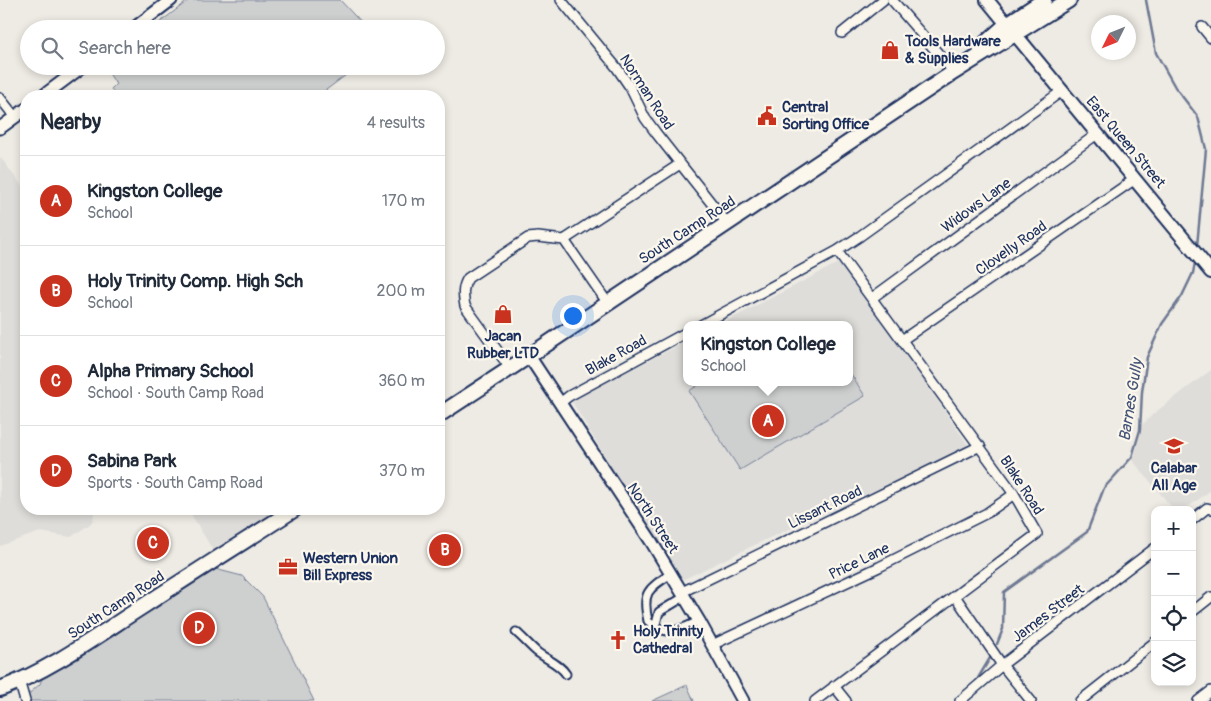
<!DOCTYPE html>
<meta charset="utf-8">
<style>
:root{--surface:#fff;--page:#f6f6f7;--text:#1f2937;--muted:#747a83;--line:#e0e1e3;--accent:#c8321e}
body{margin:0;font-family:Pangolin,sans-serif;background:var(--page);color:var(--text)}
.controls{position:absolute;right:15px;bottom:15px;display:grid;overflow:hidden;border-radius:10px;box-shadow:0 2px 8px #0003}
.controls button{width:45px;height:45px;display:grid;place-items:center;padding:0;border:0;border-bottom:1px solid var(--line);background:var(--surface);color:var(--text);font:25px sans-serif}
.compass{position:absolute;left:1091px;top:15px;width:45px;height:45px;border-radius:50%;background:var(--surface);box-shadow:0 2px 8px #0003;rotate:227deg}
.you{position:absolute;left:572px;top:315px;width:18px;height:18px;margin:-12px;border:4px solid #fff;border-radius:50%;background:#1a73e8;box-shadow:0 0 0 8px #1a73e833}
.badge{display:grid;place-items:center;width:32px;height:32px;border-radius:50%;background:var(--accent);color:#fff;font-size:16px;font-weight:700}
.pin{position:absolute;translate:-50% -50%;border:2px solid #fff;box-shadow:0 1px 5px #0006}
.popup{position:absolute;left:683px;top:321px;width:170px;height:65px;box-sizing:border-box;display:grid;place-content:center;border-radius:10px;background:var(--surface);filter:drop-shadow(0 1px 4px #0005);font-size:16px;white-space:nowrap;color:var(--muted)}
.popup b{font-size:19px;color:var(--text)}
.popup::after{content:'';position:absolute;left:50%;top:100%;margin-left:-10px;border:10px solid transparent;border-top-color:var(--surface)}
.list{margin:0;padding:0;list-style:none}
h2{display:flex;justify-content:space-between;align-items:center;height:65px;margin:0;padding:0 20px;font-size:21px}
h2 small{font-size:16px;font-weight:400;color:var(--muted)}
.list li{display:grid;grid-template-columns:32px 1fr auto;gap:15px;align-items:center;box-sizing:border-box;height:90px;padding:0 20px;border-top:1px solid var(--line)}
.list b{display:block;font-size:19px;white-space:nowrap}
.list p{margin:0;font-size:16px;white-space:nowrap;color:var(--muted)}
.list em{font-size:16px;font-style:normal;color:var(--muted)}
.icon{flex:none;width:28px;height:28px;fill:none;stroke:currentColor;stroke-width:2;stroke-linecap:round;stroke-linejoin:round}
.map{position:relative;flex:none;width:1211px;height:701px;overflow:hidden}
.search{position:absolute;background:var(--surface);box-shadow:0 2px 8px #0003;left:20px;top:20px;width:425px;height:55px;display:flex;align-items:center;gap:12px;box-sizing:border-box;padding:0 18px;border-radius:28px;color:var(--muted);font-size:19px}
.panel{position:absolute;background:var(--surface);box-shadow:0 2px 8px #0003;left:20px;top:90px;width:425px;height:425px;border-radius:20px}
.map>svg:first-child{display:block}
</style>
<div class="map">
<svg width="1211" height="701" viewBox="0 0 1211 701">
<rect width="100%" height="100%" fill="#eeebe4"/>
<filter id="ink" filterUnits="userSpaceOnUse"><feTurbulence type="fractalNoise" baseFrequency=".02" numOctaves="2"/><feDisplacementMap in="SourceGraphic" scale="10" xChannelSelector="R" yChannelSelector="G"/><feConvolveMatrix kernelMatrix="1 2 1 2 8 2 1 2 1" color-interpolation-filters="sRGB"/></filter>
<g filter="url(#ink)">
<path fill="#deddda" d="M0 157 26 191V509H93L94 512 93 520 90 524 71 537 40 532 0 546Z
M842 261 970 448 767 539 680 581 571 400 687 341V382H849V325H719Z
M1211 370V490L1184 510H1174L1133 461 1143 424 1153 414Z
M188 509H267L273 517 214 552Z"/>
<path fill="#cecfcf" stroke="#747f96" d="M189 0H340L367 29H151Z
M104 66H358L318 96H116L111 89 116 84Z
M849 371 865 396 740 470 689 391 703 382H849Z
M211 568 242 576 263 597 314 701H25L24 698 40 684 44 673Z
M687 685 694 701H652Z"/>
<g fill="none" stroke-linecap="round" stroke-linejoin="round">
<path stroke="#6d7892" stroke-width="2.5" d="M1146 0 1156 53 1175 87 1198 117 1206 149 1197 246
M997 644 1003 629 1004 592 1087 532 1104 488 1132 457 1140 430 1142 392 1147 357 1162 324 1182 296 1193 273 1195 263
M974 685 990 658"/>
<g stroke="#1b2f5e" stroke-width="11">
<path id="pedestrian" d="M671 574C647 589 642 593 648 621 667 638 677 631 699 621
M655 628 659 612 684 597
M516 632C523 638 530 646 537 652 546 659 560 664 566 674"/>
</g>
<g stroke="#1b2f5e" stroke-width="12">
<path id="minor" d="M561 0 617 68 630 87 645 118 656 133 727 223
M892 0 954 72
M1202 27 1211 38
M842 33 883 0
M0 98 15 117
M872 298 1097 134
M607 302 564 240 680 164
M701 325 837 251 860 236 1062 91
M902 340 1135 179
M510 368 465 306C463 295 462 287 468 278L528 238 538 237 564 240
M560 403 569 396 687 332
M1192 520 1207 508 1211 509
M682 592 980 446
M955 596 1002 665 1031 701
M1192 612 1211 597
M712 645 879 567 987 513 1014 494
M18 682 20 684 25 701
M834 686 846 701
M815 701 1037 534 1014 494 837 251
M960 701 1002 665 1155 548
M1080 701 1155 642
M1198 701 1211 691"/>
</g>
<g stroke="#1b2f5e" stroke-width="15">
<path id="tertiary" d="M133 29 171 0
M43 96 83 66
M0 128 26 109
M529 356 651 541 699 621 743 701"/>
</g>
<g stroke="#1b2f5e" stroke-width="16">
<path id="secondary" d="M987 0 1211 272"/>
</g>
<g stroke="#1b2f5e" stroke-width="18">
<path id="primary" d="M980 48 1007 24 1044 0
M439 415 529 356 954 72 1069 0
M0 689C52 669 98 635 145 605 195 572 245 541 295 509"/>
</g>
<use href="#pedestrian" stroke="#fbf7ec" stroke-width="7"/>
<use href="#minor" stroke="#fbf7ec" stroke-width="9"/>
<use href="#tertiary" stroke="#fbf7ec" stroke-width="11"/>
<use href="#secondary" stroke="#fbf7ec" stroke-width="12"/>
<use href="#primary" stroke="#fbf7ec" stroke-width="14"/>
</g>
</g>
<defs>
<g id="shop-bare" transform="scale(1.5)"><path d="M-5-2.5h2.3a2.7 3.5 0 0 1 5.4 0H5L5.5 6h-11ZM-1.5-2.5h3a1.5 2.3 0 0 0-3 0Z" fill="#c8321e" stroke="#fbf7ec" stroke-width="2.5" paint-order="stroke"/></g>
<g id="civic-bare" transform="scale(1.5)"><path d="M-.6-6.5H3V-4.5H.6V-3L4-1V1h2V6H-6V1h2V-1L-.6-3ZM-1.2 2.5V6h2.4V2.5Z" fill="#c8321e" stroke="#fbf7ec" stroke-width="2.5" paint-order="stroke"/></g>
<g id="school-bare" transform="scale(1.5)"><path d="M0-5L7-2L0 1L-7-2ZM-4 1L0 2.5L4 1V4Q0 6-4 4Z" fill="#c8321e" stroke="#fbf7ec" stroke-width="2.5" paint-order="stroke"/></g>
<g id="office-bare" transform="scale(1.5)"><path d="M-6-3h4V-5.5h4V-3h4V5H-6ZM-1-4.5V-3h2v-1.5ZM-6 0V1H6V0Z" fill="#c8321e" stroke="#fbf7ec" stroke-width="2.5" paint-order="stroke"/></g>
<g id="church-bare" transform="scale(1.5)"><path d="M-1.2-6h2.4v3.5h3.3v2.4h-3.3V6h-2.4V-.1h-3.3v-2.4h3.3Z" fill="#c8321e" stroke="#fbf7ec" stroke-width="2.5" paint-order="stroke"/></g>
</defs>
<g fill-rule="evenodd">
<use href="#shop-bare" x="890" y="50"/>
<use href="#civic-bare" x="767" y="116"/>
<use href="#shop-bare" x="503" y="314"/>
<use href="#school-bare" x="1174" y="446"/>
<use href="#office-bare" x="288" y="567"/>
<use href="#church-bare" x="618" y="640"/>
</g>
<g text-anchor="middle" stroke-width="4.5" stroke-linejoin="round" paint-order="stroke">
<g font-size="15" font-weight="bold" fill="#1b2f5e" stroke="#fbf7ec" text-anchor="start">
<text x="905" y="46">Tools Hardware<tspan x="905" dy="17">&amp; Supplies</tspan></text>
<text x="782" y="112">Central<tspan x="782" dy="17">Sorting Office</tspan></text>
<text x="503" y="341" text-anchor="middle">Jacan<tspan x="503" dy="17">Rubber LTD</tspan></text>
<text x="1174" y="473" text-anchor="middle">Calabar<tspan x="1174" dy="17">All Age</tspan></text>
<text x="303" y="563">Western Union<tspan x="303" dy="17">Bill Express</tspan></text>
<text x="633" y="636">Holy Trinity<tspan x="633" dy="17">Cathedral</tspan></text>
</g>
<g font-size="15" fill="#1b2f5e" stroke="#fbf7ec">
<text transform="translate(647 92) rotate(57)" y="5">Norman Road</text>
<text transform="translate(1126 142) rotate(50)" y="5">East Queen Street</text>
<text transform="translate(976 205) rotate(-36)" y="5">Widows Lane</text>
<text transform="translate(687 230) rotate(-33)" y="5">South Camp Road</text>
<text transform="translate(1011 248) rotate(-35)" y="5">Clovelly Road</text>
<text transform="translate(616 355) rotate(-29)" y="5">Blake Road</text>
<text transform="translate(1022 485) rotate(57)" y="5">Blake Road</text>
<text transform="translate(825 507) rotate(-26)" y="5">Lissant Road</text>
<text transform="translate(653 518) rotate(57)" y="5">North Street</text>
<text transform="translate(859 561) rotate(-26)" y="5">Price Lane</text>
<text transform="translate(116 605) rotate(-33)" y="5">South Camp Road</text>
<text transform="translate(1048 613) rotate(-37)" y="5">James Street</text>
</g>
<g font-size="16" font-style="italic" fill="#445378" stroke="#fbf7ec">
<text transform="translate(1130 400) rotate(-81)" y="6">Barnes Gully</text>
</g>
</g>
</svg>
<div class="controls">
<button>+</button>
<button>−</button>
<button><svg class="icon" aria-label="locate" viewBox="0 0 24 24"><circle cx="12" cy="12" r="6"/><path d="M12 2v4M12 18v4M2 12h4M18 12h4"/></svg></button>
<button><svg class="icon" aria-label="layers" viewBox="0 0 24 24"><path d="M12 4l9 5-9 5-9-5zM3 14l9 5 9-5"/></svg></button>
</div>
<svg class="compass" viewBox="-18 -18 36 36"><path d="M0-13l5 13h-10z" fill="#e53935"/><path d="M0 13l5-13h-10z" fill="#747a83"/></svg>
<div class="you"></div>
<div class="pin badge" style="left:768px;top:421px">A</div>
<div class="popup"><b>Kingston College</b>School</div>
<div class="pin badge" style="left:445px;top:550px">B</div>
<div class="pin badge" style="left:153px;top:543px">C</div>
<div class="pin badge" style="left:199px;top:628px">D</div>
<div class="search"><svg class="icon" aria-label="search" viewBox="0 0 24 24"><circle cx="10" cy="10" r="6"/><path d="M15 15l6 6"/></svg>Search here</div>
<section class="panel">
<h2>Nearby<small>4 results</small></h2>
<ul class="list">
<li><span class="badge">A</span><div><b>Kingston College</b><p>School</p></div><em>170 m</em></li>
<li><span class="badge">B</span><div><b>Holy Trinity Comp. High Sch</b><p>School</p></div><em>200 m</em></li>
<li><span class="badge">C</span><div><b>Alpha Primary School</b><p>School · South Camp Road</p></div><em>360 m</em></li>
<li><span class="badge">D</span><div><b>Sabina Park</b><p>Sports · South Camp Road</p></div><em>370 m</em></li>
</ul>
</section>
</div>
